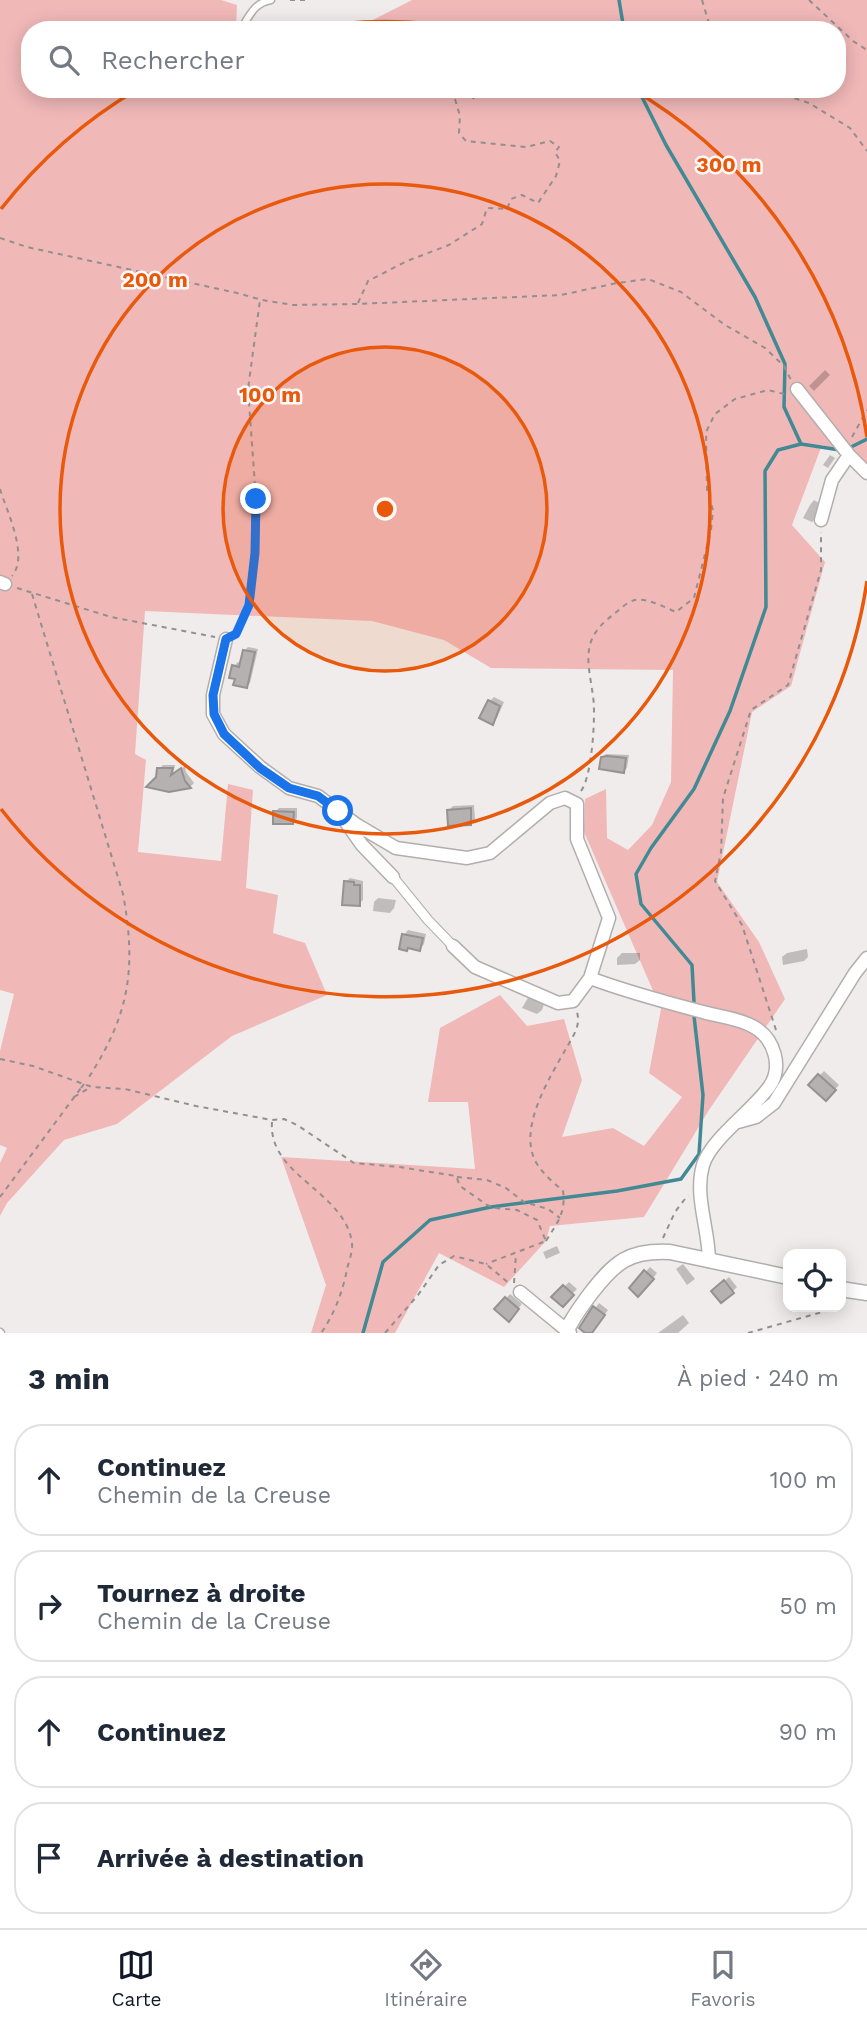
<!DOCTYPE html>
<html lang="fr">
<meta charset="utf-8">
<style>
:root{--surface:#fff;--page:#f6f6f7;--text:#1f2937;--muted:#747a83;--line:#e0e1e3;--accent:#111827}
body{margin:0;font-family:"Work Sans",sans-serif;background:var(--page);color:var(--text)}
.controls{position:absolute;right:21px;bottom:21px;display:grid;overflow:hidden;border-radius:14px;box-shadow:0 4px 18px #0003}
.controls button{width:63px;height:63px;display:grid;place-items:center;padding:0;border:0;border-bottom:2px solid var(--line);background:var(--surface);color:var(--text);font:35px sans-serif}
.stop{position:absolute;width:21px;height:21px;margin:-16px;border:5px solid #1a73e8;border-radius:50%;background:#fff}
.stop.end{background:#1a73e8;border-color:#fff;box-shadow:0 2px 7px #0008}
.list{margin:0;padding:0;list-style:none}
h2{display:flex;justify-content:space-between;align-items:center;height:91px;margin:0;padding:0 28px;font-size:30px}
h2 small{font-size:23px;font-weight:400;color:var(--muted)}
.list li{display:grid;grid-template-columns:46px 1fr auto;gap:21px;align-items:center;box-sizing:border-box;height:112px;margin:0 14px 14px;padding:0 14px;border:2px solid var(--line);border-radius:28px}
.list b{display:block;font-size:26px;white-space:nowrap}
.list p{margin:0;font-size:23px;white-space:nowrap;color:var(--muted)}
.list em{font-size:23px;font-style:normal;color:var(--muted)}
.icon{flex:none;width:38px;height:38px;fill:none;stroke:currentColor;stroke-width:2;stroke-linecap:round;stroke-linejoin:round}
.map{position:relative;flex:none;width:867px;height:1333px;overflow:hidden}
.search{position:absolute;background:var(--surface);box-shadow:0 4px 18px #0003;left:21px;right:21px;top:21px;height:77px;display:flex;align-items:center;gap:18px;box-sizing:border-box;padding:0 24px;border-radius:28px;color:var(--muted);font-size:26px}
.sheet{height:595px;background:var(--surface)}
nav{display:flex;justify-content:space-around;align-items:center;box-sizing:border-box;height:98px;border-top:2px solid var(--line);background:var(--surface);font-size:19px;color:var(--muted)}
nav a{display:grid;justify-items:center;gap:4px}
nav .on{color:var(--accent)}
.map>svg:first-child{display:block}
</style>
<div class="map">
<svg width="867" height="1333" viewBox="0 0 867 1333">
<rect width="100%" height="100%" fill="#f1ecec"/>
<path fill="#f1b8b8" d="M0 0H221L237 5 236 30H30V89H236L237 95 246 89H837V30H353L412 0H867V472L849 455 822 445 792 525 825 562 791 686 752 712 717 882 759 942 785 999 709 1110 644 1217 550 1226 546 1241 504 1287 439 1253 395 1333H311L326 1285 281 1157 475 1169 468 1102H428L440 1028 500 995 527 1026 564 1019 582 1080 562 1137 613 1128 644 1146 682 1097 649 1073 661 1009 584 832 585 799 606 789 607 838 628 850 652 825 671 782 673 670 491 668 444 640 372 621 145 611 135 754 146 760 138 852 221 861 228 784 253 790 246 888 278 895 273 933 305 943 327 995 232 1036 117 1124 64 1140 7 1203 0 1216V1163L7 1148 0 1145V1051L14 994 0 990Z"/>
<path fill="#0003" d="M484 89H495L491 93 483 92Z
M825 370 830 375 814 391 809 386Z
M830 455 835 458 828 468 823 465Z
M814 500 819 503 816 518 812 522 803 518 810 505Z
M248 647 258 649 250 683 246 687 237 678 234 666 238 662 242 663 244 651Z
M494 697 504 702 497 718 493 723 490 701Z
M606 754 629 755 627 768 624 771 602 757Z
M163 765H175L173 774 185 766 186 772 194 783 190 787 169 790 157 778 159 769Z
M474 805 475 819 471 824 449 810 453 806Z
M279 808H297V818L292 823 275 812Z
M350 878 363 881V900L359 904 346 882Z
M378 898 396 900 394 908 390 913 373 911 374 902Z
M408 930 426 934 424 944 420 949 404 935Z
M807 949 808 957 804 961 783 965 782 957 787 953Z
M622 953H640V960L635 964 617 965V958Z
M529 996 545 1001 542 1010 537 1014 522 1008Z
M824 1071 839 1085 826 1099 811 1085Z
M557 1246 560 1253 546 1259 543 1252Z
M683 1264 695 1279 687 1285 676 1269Z
M650 1267 657 1273 643 1291 631 1288Z
M729 1277 737 1287 732 1292 718 1287Z
M569 1282 577 1289 562 1305 554 1297Z
M510 1294 522 1304 509 1319 496 1309Z
M599 1303 608 1310 594 1330 588 1333 581 1328Z
M683 1315 689 1323 678 1333H658Z"/>
<g fill="none" stroke-linecap="round" stroke-linejoin="round">
<path stroke="#418a94" stroke-width="3.5" d="M619 0 624 30
M638 89 666 145 755 297 785 364 784 407 801 444 778 450 765 471 766 607 730 711 694 789 651 848 636 874 641 904 692 965 694 1002
M801 444 840 450
M847 449 867 439
M363 1333 383 1262 430 1220 491 1207 617 1191 681 1179 699 1154 703 1095 694 1016"/>
</g>
<path fill="#b6b1b1" stroke="#969292" stroke-width="2" d="M243 650 255 652 247 688 233 685 235 679 229 678 232 665 239 667Z
M488 700 500 706 493 725 479 718Z
M607 756 626 758 624 773 599 769 601 757Z
M157 768H173L171 775 181 768 185 781 191 788 169 792 146 787 156 777Z
M471 808V825L448 826 447 810Z
M273 811 294 812 293 824H273Z
M344 881 354 882V885H360V906L342 905Z
M402 934 423 938 420 951 408 948 407 951 399 949Z
M818 1074 836 1090 826 1101 808 1085Z
M644 1270 654 1279 638 1297 629 1288Z
M724 1280 734 1293 721 1303 711 1291Z
M563 1285 574 1295 563 1307 551 1297Z
M505 1297 519 1309 509 1322 494 1309Z
M593 1306 605 1315 592 1333H585L579 1328Z"/>
<g fill="none" stroke-linecap="round" stroke-linejoin="round">
<g stroke="#b3aeae" stroke-width="9">
<path id="service" d="M241 29C250 15 254 3 271 0
M0 1332 1 1333"/>
</g>
<g stroke="#b3aeae" stroke-width="11">
<path id="pedestrian" d="M393 877 428 920 453 946"/>
</g>
<g stroke="#b3aeae" stroke-width="15">
<path id="minor" d="M797 389 849 455 867 473
M821 520 832 480 849 455
M0 582 5 584
M226 639 213 695V714L224 734 260 767 289 788 318 796 357 825 396 848 467 858 490 853 550 803 565 798 577 804V839L609 918 590 978C627 992 665 1002 703 1012 720 1017 739 1018 754 1027 775 1039 783 1068 769 1087 752 1111 711 1139 703 1165 694 1196 709 1229 709 1261
M345 821 362 845 393 877
M453 946 475 967 558 1003 573 1001 590 978
M738 1122 756 1117 774 1103 855 973 867 958
M520 1292 570 1333"/>
</g>
<g stroke="#b3aeae" stroke-width="17">
<path id="tertiary" d="M841 1289 867 1293
M568 1333 567 1330C573 1317 582 1305 591 1293 615 1262 629 1250 670 1252L788 1277"/>
</g>
<path stroke="#928f8f" stroke-width="2" stroke-dasharray="5 5" stroke-linecap="butt" d="M290 0H306
M702 0 711 30
M809 0 853 41 867 50
M466 89 474 99
M766 89 809 103 850 128 867 151
M0 238 27 247 237 293 262 300 293 305 357 304 561 295 617 283 648 279 681 292 725 325 765 348 784 366 791 380
M358 303 368 281 407 261 449 245 482 224 487 208 507 209 511 199 522 195 538 203 556 176 560 161 555 152 559 147 550 141 526 147 466 141 459 133 460 116 452 89
M852 437 867 410
M0 489C7 512 29 556 12 576
M17 588 111 617 215 637
M32 594 123 894C137 970 129 1016 87 1080
M236 633 249 605 255 553 256 499 248 389 260 300
M581 791C592 777 596 715 593 696 588 661 580 639 613 615 619 610 628 601 635 600 648 598 664 607 676 612L694 598 711 530 713 510 707 490 706 432 715 414 735 399 768 390 788 395
M776 1030 742 925 715 881 721 852 723 798 751 710 788 685 821 570V532
M0 1059 33 1066 92 1087 125 1089 196 1106 272 1120 284 1119 297 1125 354 1163 399 1167 456 1176 460 1186 487 1205 495 1208 517 1210 537 1220 546 1241 486 1264
M74 1097 91 1087
M272 1122C268 1176 345 1191 352 1243 353 1251 349 1261 347 1269 343 1291 334 1315 321 1333
M457 1177 487 1180 506 1188 524 1202 548 1209 560 1218
M0 1197 81 1088
M663 1238 675 1212 688 1195
M546 1241C557 1223 566 1213 563 1191 554 1183 544 1175 537 1164 516 1130 550 1077 567 1047 573 1036 581 1026 577 1012
M514 1283 516 1254
M385 1333 418 1295 439 1265 454 1256 486 1264 511 1285
M748 1333 840 1307"/>
<use href="#service" stroke="#fff" stroke-width="6"/>
<use href="#pedestrian" stroke="#fff" stroke-width="9"/>
<use href="#minor" stroke="#fff" stroke-width="12"/>
<use href="#tertiary" stroke="#fff" stroke-width="14"/>
<path stroke="#928f8f" stroke-width="2" stroke-dasharray="5 5" stroke-linecap="butt" d="M81 1088 87 1080"/>
</g>
<g fill="none" stroke-linecap="round" stroke-linejoin="round">
<path stroke="#1a73e8" stroke-width="9" d="M256 499 255 553 249 605 236 634 226 639 213 695 214 714 224 734 260 768 289 788 318 796 338 811"/>
</g>
<circle cx="385" cy="509" r="162" fill="#e8590c" fill-opacity=".12"/>
<g fill="none" stroke="#e8590c" stroke-width="3.5">
<circle cx="385" cy="509" r="162"/>
<circle cx="385" cy="509" r="325"/>
<path d="M867 581A487 487 0 0 1 1 809M1 209A487 487 0 0 1 138 89M300 29A487 487 0 0 1 470 29M632 89A487 487 0 0 1 867 437"/>
</g>
<circle cx="385" cy="509" r="10" fill="#e8590c" stroke="#fff9f9" stroke-width="3.5"/>
<g font-size="21" text-anchor="middle" font-weight="bold" fill="#e8590c" stroke="#fff9f9" stroke-width="5" stroke-linejoin="round" paint-order="stroke">
<text x="729" y="172">300 m</text>
<text x="155" y="287">200 m</text>
<text x="270" y="402">100 m</text>
</g>
</svg>
<div class="controls">
<button><svg class="icon" aria-label="locate" viewBox="0 0 24 24"><circle cx="12" cy="12" r="6"/><path d="M12 2v4M12 18v4M2 12h4M18 12h4"/></svg></button>
</div>
<div class="stop" style="left:338px;top:811px"></div>
<div class="stop end" style="left:256px;top:499px"></div>
<div class="search"><svg class="icon" aria-label="search" viewBox="0 0 24 24"><circle cx="10" cy="10" r="6"/><path d="M15 15l6 6"/></svg>Rechercher</div>
</div>
<section class="sheet">
<h2>3 min<small>À pied · 240 m</small></h2>
<ul class="list">
<li><svg class="icon" aria-label="ahead" viewBox="0 0 24 24"><path d="M12 20V5M6 11l6-6 6 6"/></svg><div><b>Continuez</b><p>Chemin de la Creuse</p></div><em>100 m</em></li>
<li><svg class="icon" aria-label="right" viewBox="0 0 24 24"><path d="M7 20v-9h11M14 6l5 5-5 5"/></svg><div><b>Tournez à droite</b><p>Chemin de la Creuse</p></div><em>50 m</em></li>
<li><svg class="icon" aria-label="ahead" viewBox="0 0 24 24"><path d="M12 20V5M6 11l6-6 6 6"/></svg><div><b>Continuez</b></div><em>90 m</em></li>
<li><svg class="icon" aria-label="arrive" viewBox="0 0 24 24"><path d="M6 21V4h12l-3 4 3 4H6"/></svg><div><b>Arrivée à destination</b></div></li>
</ul>
</section>
<nav>
<a class="on"><svg class="icon" aria-label="map" viewBox="0 0 24 24"><path d="M3 6l6-2 6 2 6-2v14l-6 2-6-2-6 2zM9 4v14M15 6v14"/></svg>Carte</a>
<a><svg class="icon" aria-label="directions" viewBox="0 0 24 24"><path d="M12 3l9 9-9 9-9-9zM9 14v-3h6M13 9l2 2-2 2"/></svg>Itinéraire</a>
<a><svg class="icon" aria-label="saved" viewBox="0 0 24 24"><path d="M7 4h10v16l-5-4-5 4z"/></svg>Favoris</a>
</nav>
